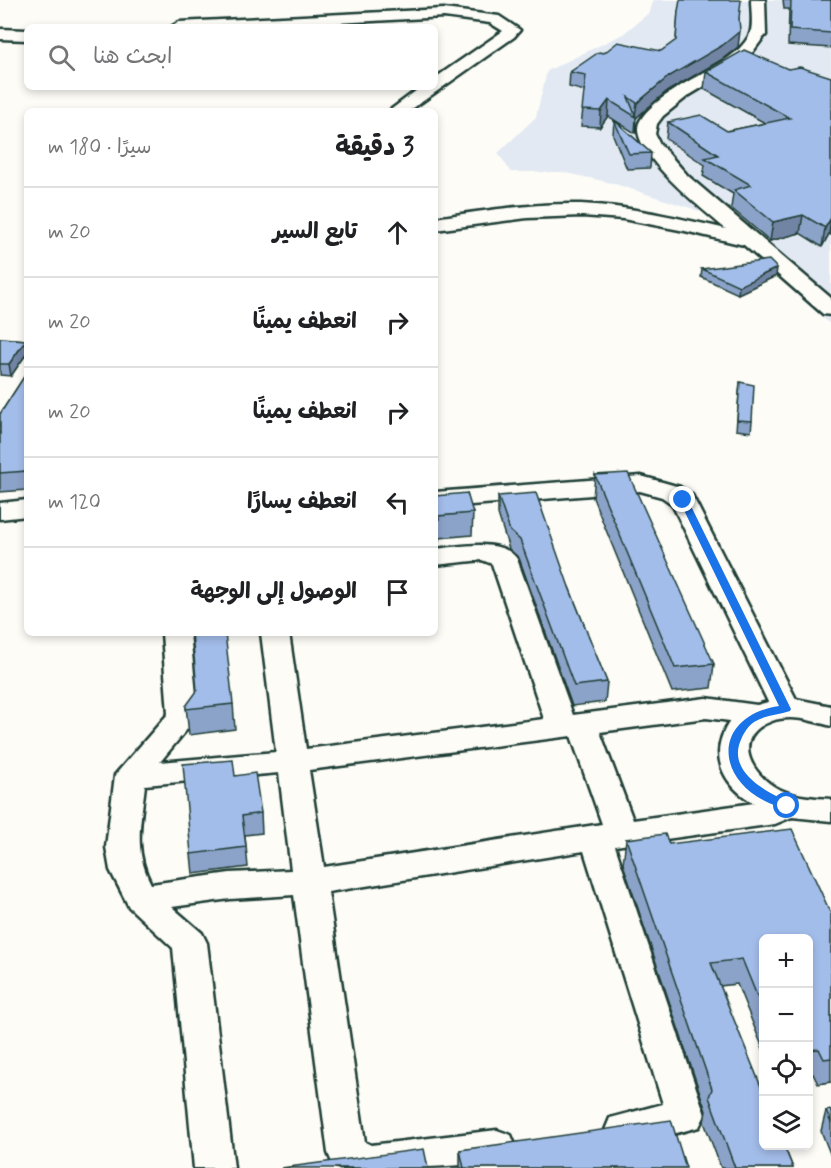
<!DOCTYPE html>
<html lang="ar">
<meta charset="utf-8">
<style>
:root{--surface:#fff;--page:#f6f6f6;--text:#202124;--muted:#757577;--line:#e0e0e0}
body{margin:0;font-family:Mynerve,"Playpen Sans Arabic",sans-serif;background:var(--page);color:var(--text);direction:rtl}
.controls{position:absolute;right:18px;bottom:18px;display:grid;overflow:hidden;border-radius:9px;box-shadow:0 3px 9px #0003}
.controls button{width:54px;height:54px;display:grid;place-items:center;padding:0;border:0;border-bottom:2px solid var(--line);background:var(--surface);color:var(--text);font:30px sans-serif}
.stop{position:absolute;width:18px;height:18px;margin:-14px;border:4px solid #1a73e8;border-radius:50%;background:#fff}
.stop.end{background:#1a73e8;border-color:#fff;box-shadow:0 2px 6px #0008}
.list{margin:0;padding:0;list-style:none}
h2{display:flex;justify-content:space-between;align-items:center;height:78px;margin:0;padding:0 24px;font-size:26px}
h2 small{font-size:20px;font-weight:400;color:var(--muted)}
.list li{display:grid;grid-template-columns:39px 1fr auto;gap:18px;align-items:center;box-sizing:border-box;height:90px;padding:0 24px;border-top:2px solid var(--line)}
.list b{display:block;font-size:22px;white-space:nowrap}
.list em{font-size:20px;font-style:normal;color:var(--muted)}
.icon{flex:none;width:33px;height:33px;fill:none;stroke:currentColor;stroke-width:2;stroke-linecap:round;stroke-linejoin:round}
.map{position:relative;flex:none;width:831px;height:1168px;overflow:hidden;direction:ltr}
.search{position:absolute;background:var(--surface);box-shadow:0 3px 9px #0003;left:24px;top:24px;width:414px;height:66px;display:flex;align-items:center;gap:15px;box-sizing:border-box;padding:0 21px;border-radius:9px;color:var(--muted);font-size:22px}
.panel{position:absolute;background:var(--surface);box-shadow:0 3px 9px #0003;left:24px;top:108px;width:414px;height:528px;border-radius:9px;direction:rtl}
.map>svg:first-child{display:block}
</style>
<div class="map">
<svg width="831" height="1168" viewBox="0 0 831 1168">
<rect width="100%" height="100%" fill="#fdfcf7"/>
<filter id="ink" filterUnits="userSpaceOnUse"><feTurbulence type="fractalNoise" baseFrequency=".0167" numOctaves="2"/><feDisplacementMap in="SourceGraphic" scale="12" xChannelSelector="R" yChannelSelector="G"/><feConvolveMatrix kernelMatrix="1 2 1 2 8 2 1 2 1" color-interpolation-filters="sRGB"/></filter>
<g filter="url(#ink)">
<path fill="#e2e9f3" d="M653 0H831V325L703 212 612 183 562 172H511L498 153 536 117 547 71 623 34 650 12Z"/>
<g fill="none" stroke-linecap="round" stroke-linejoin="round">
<g stroke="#1f3d34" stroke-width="5">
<path id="minor" d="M751 0H765L766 35 763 38 746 61 688 96 663 116 657 124 655 134 660 144 688 176 831 298V315L823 314 744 245 685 231 623 219 582 216 527 218 435 230V218C483 211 532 203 581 204 630 206 678 218 726 229 706 212 628 151 639 123 648 103 685 83 703 73 720 63 739 54 749 36 754 28 751 10 751 0Z
M444 9 499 16 520 30 514 37 409 111H389L421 87H435V78L503 31 490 23 444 17 265 27H171L179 22Z
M0 29 27 30V40L0 39Z
M641 476 680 487 692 495 796 699 831 706V726C813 721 791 714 772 721 730 736 750 776 781 790 797 797 814 798 831 799V821L792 817 775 824 615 846 705 1115 699 1127 624 1147 610 1142 605 1130 610 1118 663 1104 584 851 328 892 365 1142 371 1145 497 1130 511 1135 516 1147 511 1159C467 1168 389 1168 340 1168L333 1165 328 1153 294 895 230 899 172 907 202 933 207 943 234 1168H194L173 948 129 907 110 870 106 847 115 775 168 714 162 633H190L198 716 160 762 276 752 261 633H289L306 749 544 719 492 564 482 560 435 565V549C458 547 502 537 517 559L573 715 706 698 757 705 768 702 672 504 662 497 640 491 435 508V492ZM706 718 730 721C708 753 721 784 754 803L633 820 600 732ZM571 736 602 824 324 867 309 770ZM279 773 291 870 230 873 151 884C133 849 141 822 145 785Z
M27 500V516L0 519V503Z"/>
</g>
<use href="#minor" fill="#fdfcf7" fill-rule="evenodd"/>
</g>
<path fill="#8ca3c9" stroke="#1f3d34" stroke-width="1.5" d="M783 0H831V48L788 45 789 9H784Z
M678 11 739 18 738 47 721 60 666 92 636 118 635 133 608 116 600 127 581 126 585 91 569 87 570 72 604 53 661 51 676 41Z
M788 69 831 77V235L829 234 822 247 800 233 770 241 731 208 733 194 703 176 705 165 666 139 668 122 727 131 765 123 704 89 706 72Z
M614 120 651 153 650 168 627 169 613 135Z
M702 269 776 276 738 294 701 277Z
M0 338 26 340 27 353 11 376 0 375Z
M27 372V490L0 492V414Z
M740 382 752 421 751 432 736 430Z
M595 475 714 664 711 688 672 692 593 498Z
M435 496 473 513 472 535 439 538V541H435Z
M498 496 569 587 607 682 605 702 572 706 519 558 509 549 498 514Z
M233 704 235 729 189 735 186 706Z
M235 776 261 813 262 833 245 835 248 867 193 874 191 854Z
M626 839 669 844 831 914V1082L818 1084 813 1074H808V939H764V1051L737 984 720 986 793 1168H721L704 1122 706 1111 623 864Z
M831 1110V1156L821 1131 826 1111Z
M460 1150 686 1168H460Z"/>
<path fill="#7284a4" stroke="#1f3d34" stroke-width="1.5" d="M740 31 738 47 721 60 666 92 636 118 635 116 637 103 668 77Z
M609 100 608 116 600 127 601 111Z
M803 215 800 233 770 241 773 222Z
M831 218 829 234 822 247 825 228Z
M777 268 776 276 738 294 739 286Z
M26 340 27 353 11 376 9 364Z"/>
<path fill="#a3bdea" stroke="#1f3d34" stroke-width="1.5" d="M680 0H741L739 18 740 31 723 45 668 77 637 103 628 97 636 117 609 100 601 111 582 110 586 75 570 72 599 52 604 53 618 42 661 51 676 40 678 11Z
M791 0H831V33L790 30Z
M744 50 788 69 800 67 831 77V218L825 228 803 215 773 222 734 190 751 185 705 158 718 155 668 122 701 115 727 131 790 118 706 72Z
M614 120 651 153 629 154Z
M769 260 777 268 739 286 702 269Z
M0 338 26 340 9 364H0Z
M27 372V471L0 473V414Z
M740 382 754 385 752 421 737 420Z
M628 473 714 664 675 668 595 475Z
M467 493 473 513 438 516 439 519H435V496Z
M536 493 569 587 607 682 574 686 520 540 510 531 498 496Z
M192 633H225L233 704 186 709V706L197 691Z
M233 760 235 776 255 773 261 813 242 816 246 847 191 854 183 764Z
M792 829 831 914V1058L824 1059 819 1049 808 1050V939H764V1013L742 959 711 963 764 1094V1146H784L793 1168H735L709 1097 712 1089 626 839 665 834 669 844Z
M831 1110V1123L826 1111Z
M671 1120 686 1168H464L460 1150Z
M424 1149 428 1168H281Z"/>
</g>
<path fill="#1a73e8" d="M680 498 688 500 791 709 790 711C778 715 765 715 754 722 746 728 742 736 739 745 731 775 770 794 791 803V809C784 811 777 806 769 803 713 778 714 716 779 706L679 500Z"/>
</svg>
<div class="controls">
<button>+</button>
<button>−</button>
<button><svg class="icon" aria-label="locate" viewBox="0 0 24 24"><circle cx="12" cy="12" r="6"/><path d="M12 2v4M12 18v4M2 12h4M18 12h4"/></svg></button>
<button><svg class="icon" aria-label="layers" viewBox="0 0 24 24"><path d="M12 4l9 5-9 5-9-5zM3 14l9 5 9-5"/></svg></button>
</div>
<div class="stop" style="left:787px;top:806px"></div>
<div class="stop end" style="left:683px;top:500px"></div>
<div class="search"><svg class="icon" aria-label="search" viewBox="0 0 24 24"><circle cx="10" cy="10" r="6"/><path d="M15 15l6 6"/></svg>ابحث هنا</div>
<section class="panel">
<h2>3 دقيقة<small>سيرًا · 180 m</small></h2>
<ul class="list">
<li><svg class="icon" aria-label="ahead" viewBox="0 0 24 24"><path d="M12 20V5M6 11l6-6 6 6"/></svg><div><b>تابع السير</b></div><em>20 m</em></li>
<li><svg class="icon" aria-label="right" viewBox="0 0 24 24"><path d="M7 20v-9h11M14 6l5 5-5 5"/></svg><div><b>انعطف يمينًا</b></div><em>20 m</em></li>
<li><svg class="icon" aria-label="right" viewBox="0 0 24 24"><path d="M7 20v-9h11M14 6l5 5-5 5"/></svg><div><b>انعطف يمينًا</b></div><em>20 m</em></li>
<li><svg class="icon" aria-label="left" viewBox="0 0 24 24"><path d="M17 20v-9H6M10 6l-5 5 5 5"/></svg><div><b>انعطف يسارًا</b></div><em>120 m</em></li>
<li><svg class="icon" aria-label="arrive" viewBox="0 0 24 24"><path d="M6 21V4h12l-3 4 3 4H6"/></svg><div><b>الوصول إلى الوجهة</b></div></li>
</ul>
</section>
</div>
